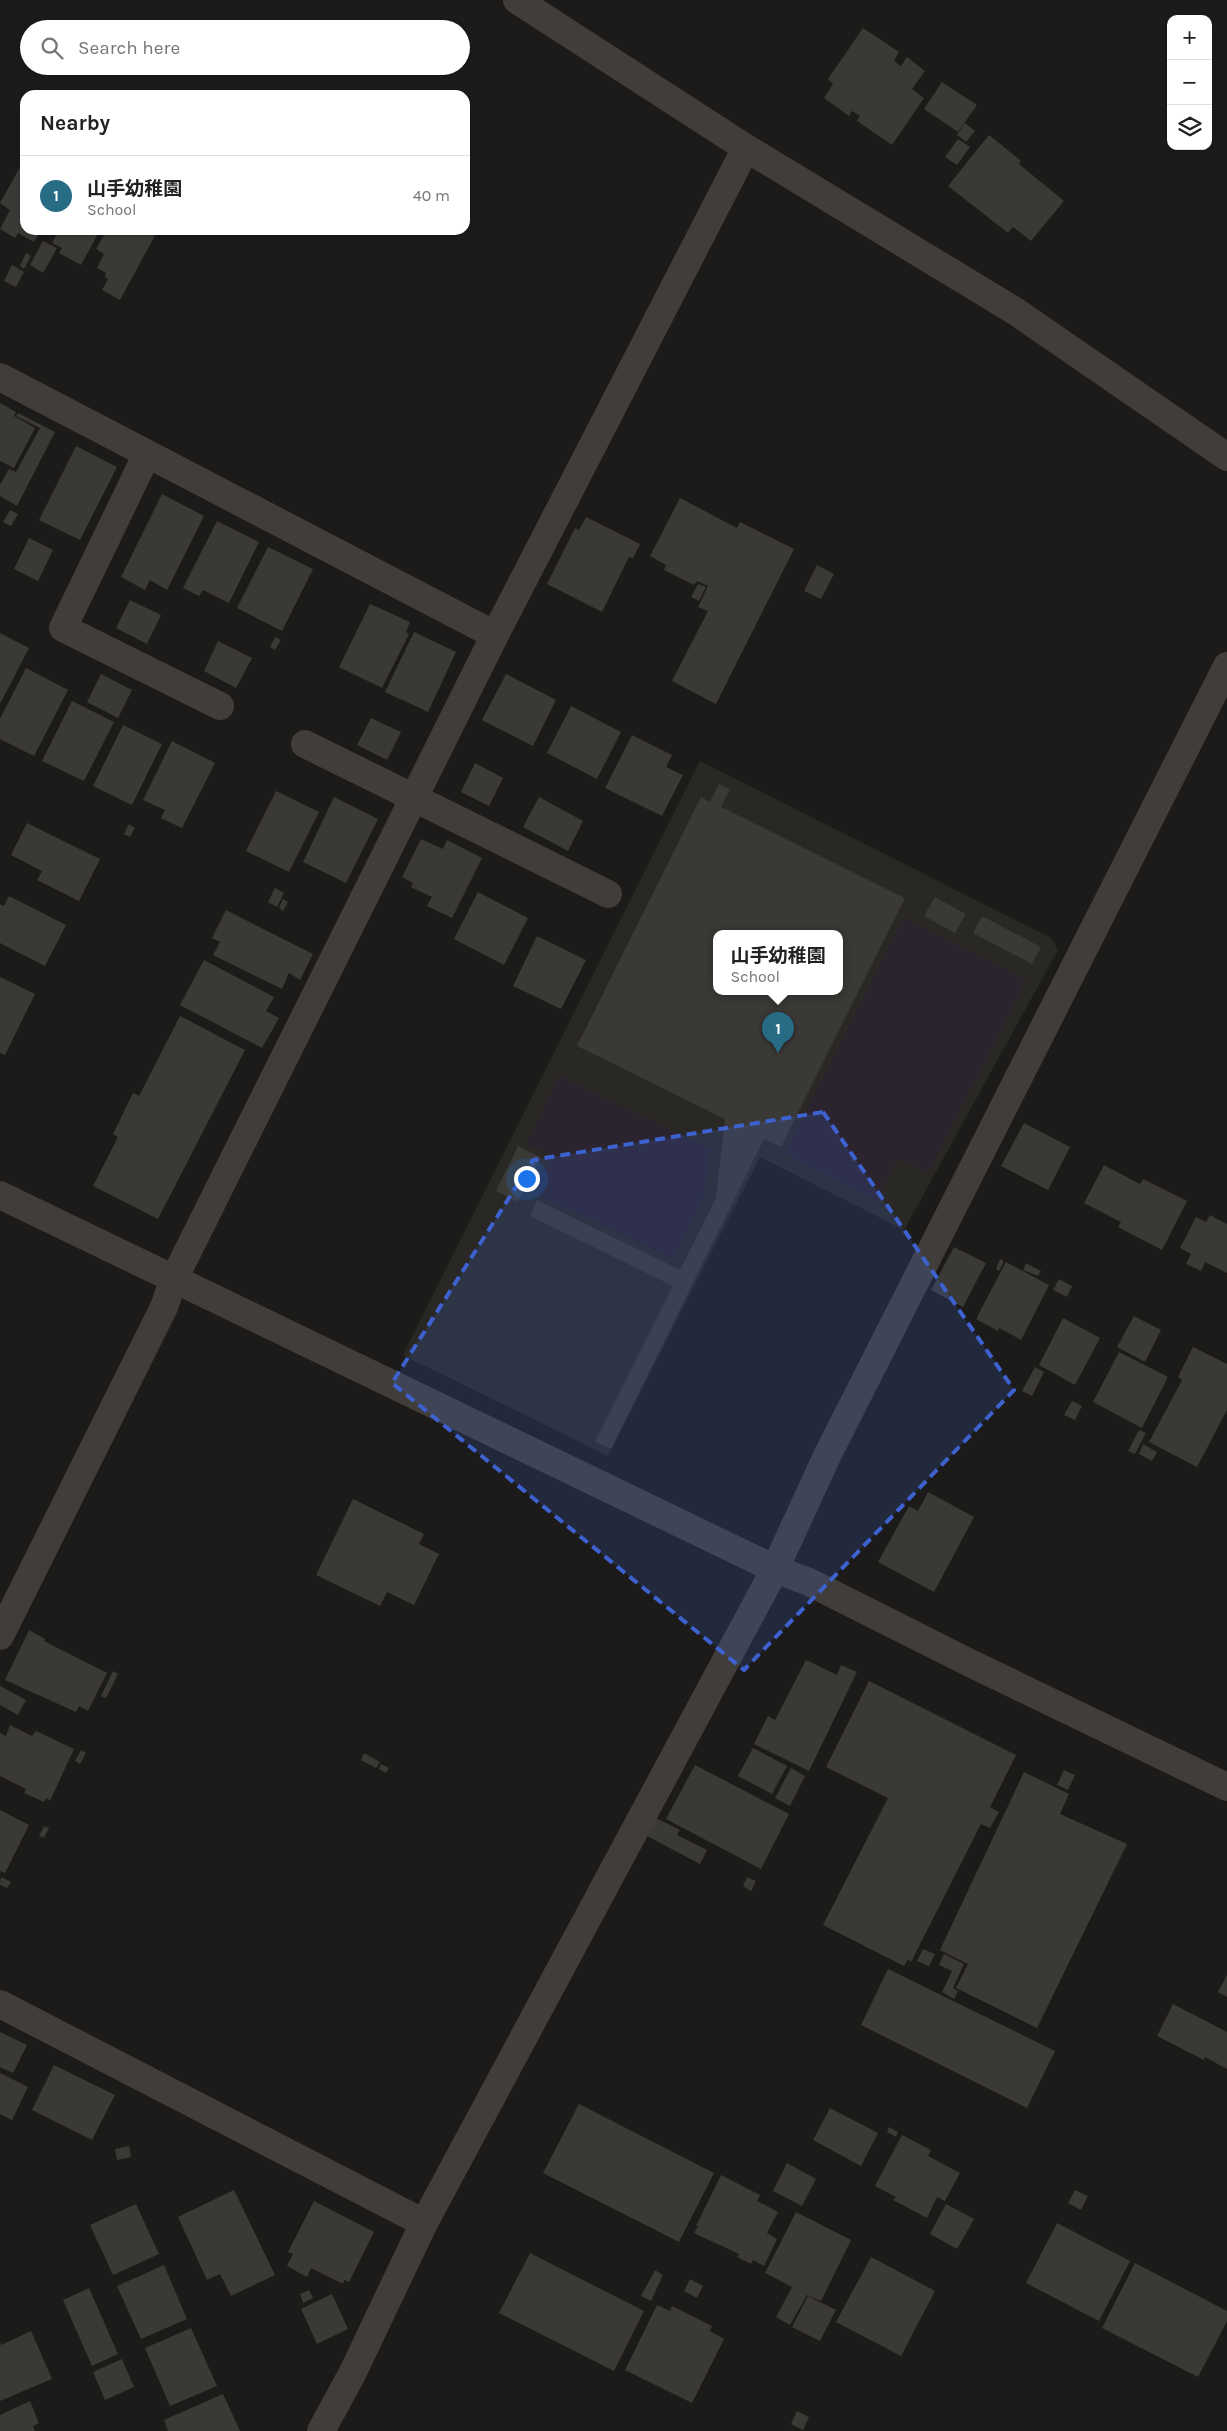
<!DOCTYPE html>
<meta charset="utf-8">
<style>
:root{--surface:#fff;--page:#f6f6f6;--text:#222;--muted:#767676;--line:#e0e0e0;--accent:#276b85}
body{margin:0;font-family:Karla,"Noto Sans JP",sans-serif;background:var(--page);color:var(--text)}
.controls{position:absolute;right:15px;top:15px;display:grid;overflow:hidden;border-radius:10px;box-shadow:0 1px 4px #0004}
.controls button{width:45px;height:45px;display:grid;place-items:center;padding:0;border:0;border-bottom:1px solid var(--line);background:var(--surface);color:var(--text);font:25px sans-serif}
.you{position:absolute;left:526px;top:1178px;width:18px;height:18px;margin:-12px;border:4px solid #fff;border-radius:50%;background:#1a73e8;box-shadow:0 0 0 8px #1a73e833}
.badge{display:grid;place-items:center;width:32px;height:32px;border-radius:50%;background:var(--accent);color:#fff;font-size:16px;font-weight:700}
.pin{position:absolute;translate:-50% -41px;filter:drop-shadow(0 1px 2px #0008)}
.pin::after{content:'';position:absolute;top:26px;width:18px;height:15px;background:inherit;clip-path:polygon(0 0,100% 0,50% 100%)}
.popup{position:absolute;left:713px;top:930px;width:130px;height:65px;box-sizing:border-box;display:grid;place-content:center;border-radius:10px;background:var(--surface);filter:drop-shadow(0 1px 4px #0005);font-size:16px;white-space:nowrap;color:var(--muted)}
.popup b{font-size:19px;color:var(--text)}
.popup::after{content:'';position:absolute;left:50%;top:100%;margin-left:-10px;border:10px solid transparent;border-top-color:var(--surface)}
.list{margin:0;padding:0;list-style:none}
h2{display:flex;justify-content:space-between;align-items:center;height:65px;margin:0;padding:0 20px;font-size:21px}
h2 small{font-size:16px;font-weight:400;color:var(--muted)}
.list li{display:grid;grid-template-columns:32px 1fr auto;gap:15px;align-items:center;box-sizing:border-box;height:80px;padding:0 20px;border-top:1px solid var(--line)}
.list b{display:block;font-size:19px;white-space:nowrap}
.list p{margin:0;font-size:16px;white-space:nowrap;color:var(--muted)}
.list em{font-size:16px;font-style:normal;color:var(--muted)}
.icon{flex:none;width:28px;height:28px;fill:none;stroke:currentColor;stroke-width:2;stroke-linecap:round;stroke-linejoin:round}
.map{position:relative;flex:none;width:1227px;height:2431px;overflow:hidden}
.search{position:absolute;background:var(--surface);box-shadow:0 1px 4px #0004;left:20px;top:20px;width:450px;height:55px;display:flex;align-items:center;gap:12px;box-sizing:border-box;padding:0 18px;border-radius:28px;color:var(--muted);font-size:19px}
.panel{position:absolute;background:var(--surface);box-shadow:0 1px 4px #0004;left:20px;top:90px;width:450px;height:145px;border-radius:15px}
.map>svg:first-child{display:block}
</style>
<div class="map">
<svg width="1227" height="2431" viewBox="0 0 1227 2431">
<rect width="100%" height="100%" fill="#1c1b19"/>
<path fill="#292825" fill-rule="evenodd" d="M700 761 1051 938 1058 950 904 1230 760 1157 608 1456 403 1355ZM717 934H839V992H717Z"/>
<path fill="#2b232d" d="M904 918 1026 980 928 1173 898 1158 877 1200 785 1153Z
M559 1076 711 1149 703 1197 674 1259 533 1192 551 1156 527 1144Z"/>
<path fill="#3b3936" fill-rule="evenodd" d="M863 28 899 52 894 61 901 66 907 57 925 71 912 89 924 98 892 145 857 121 860 116 852 111 849 116 824 98 833 84 828 79Z
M942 82 977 105 958 132 924 109Z
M965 123 975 131 966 142 957 135Z
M989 135 1021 161 1019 164 1064 201 1031 241 1013 227 1008 233 948 186Z
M958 139 970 147 957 165 945 157Z
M25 158V230H41L34 242 18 233 15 238 0 229 10 210 0 203Z
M59 230H100L81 265 59 253 62 248 52 243Z
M107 230H158L120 300 102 290 108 279 105 277 106 273 97 268 104 254 96 249Z
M43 241 57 248 43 273 30 265Z
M26 253 31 256 24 269 20 266Z
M12 265 24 272 16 287 4 281Z
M0 403 16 412 14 416 35 428 14 468 0 461Z
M18 413 55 432 17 506 0 496V485L9 469 16 472 40 428 16 416Z
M76 446 117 467 80 540 39 520Z
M162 494 204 516 167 590 150 580 145 590 121 577Z
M680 498 737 528 740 522 794 549 716 704 672 681 708 611 698 607 708 586 697 581 694 585 664 570 666 565 650 556Z
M10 510 18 514 11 526 3 522Z
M586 517 640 544 633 558 629 557 602 612 547 584 575 528 579 530Z
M217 521 259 542 229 603 203 590 199 596 183 588Z
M29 538 53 550 38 581 14 569Z
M268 547 313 569 282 631 237 608Z
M817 565 834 574 821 599 804 591Z
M698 584 706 587 699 601 691 597Z
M130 600 161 615 147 644 116 628Z
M370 604 410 622 406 632 409 634 382 688 339 667Z
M414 632 456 652 428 712 385 692Z
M0 633 29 648 0 704Z
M275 637 281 640 275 650 270 647Z
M218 641 252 658 236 688 204 671Z
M26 668 68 690 34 756 0 739V719Z
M101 674 132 690 118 718 87 702Z
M506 674 556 700 533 746 482 720Z
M72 701 114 722 84 781 42 761Z
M571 706 621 732 597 779 547 753Z
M371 718 401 732 387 760 357 745Z
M123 725 162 744 132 805 93 786Z
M632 735 672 755 666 767 683 775 662 816 605 788Z
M172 741 215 763 182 828 161 818 165 810 143 800Z
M475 763 503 778 489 806 461 792Z
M719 784 730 789 721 807 905 898 781 1147 764 1139 611 1449 595 1442 673 1286 530 1216 537 1200 680 1270 716 1198 725 1119 577 1046 701 797 710 802ZM717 934H839V992H717Z
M276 791 319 812 289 872 246 851Z
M334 797 378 819 346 883 303 862Z
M539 797 583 821 568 851 523 827Z
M27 823 100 859 79 901 37 880 42 871 11 855Z
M129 824 135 828 130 837 124 834Z
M421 839 443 849 447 840 482 858 452 918 427 906 432 897 411 887 413 883 402 877Z
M275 888 284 893 277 907 268 902Z
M478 892 528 918 504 965 454 939Z
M9 896 66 925 45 966 0 943V904L4 906Z
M935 897 966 914 955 933 924 916Z
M283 899 288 902 283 911 279 908Z
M226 910 313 954 300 980 289 973 282 989 213 955 220 942 212 938Z
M982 916 1041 947 1032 964 973 933Z
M537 936 586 960 561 1009 513 986Z
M204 960 274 997 266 1011 279 1018 262 1048 180 1005Z
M0 977 35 994 5 1055 0 1053Z
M180 1016 245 1050 158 1219 93 1186 118 1137 113 1134 133 1093 139 1096Z
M1024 1123 1070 1147 1048 1190 1001 1166Z
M518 1146 541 1157 518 1202 496 1191Z
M1104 1165 1140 1184 1143 1179 1187 1201 1162 1250 1118 1227 1121 1222 1084 1203Z
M1210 1215 1227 1224V1273L1205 1262 1201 1271 1186 1264 1191 1254 1180 1248 1196 1217 1206 1222Z
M954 1247 986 1263 963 1307 931 1290Z
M1000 1259 1004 1261 999 1271 996 1269Z
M1006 1262 1049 1285 1021 1340 999 1328 998 1331 976 1319Z
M1026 1263 1041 1271 1038 1276 1023 1270Z
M1059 1279 1072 1286 1067 1297 1053 1290Z
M1134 1316 1161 1330 1145 1362 1117 1347Z
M1063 1318 1100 1338 1075 1385 1039 1365Z
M1193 1347 1227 1364V1410L1197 1467 1149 1442 1182 1380 1178 1377Z
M1119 1352 1168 1377 1142 1428 1093 1402Z
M1035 1367 1044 1372 1032 1396 1022 1391Z
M1072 1401 1082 1406 1075 1420 1064 1415Z
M1139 1430 1146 1433 1135 1454 1128 1451Z
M1143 1444 1157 1452 1152 1461 1139 1454Z
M928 1492 974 1517 934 1592 878 1562 909 1506 918 1511Z
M353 1499 424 1534 419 1544 439 1554 414 1605 387 1592 380 1606 316 1575Z
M29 1630 45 1639 44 1641 107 1673 88 1711 79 1706 76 1712 5 1680Z
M806 1660 837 1675 841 1665 857 1672 809 1771 754 1744 768 1716 775 1720Z
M113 1671 118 1674 106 1698 101 1696Z
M869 1681 1016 1755 990 1807 999 1812 990 1828 981 1824 911 1962 908 1959 904 1966 823 1925 888 1798 826 1767Z
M0 1686 26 1700 18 1715 0 1705Z
M10 1725 32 1736 36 1731 74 1749 50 1801 46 1798 44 1802 24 1793 26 1789 0 1776V1733L6 1736Z
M753 1748 787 1766 772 1794 738 1776Z
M81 1750 86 1753 80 1764 75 1761Z
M364 1753 380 1762 376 1768 361 1760Z
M381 1764 389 1768 386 1773 379 1769Z
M695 1765 789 1814 761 1869 666 1819Z
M791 1768 805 1776 790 1806 775 1798Z
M1064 1770 1075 1775 1068 1790 1057 1785Z
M1024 1772 1069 1794 1060 1814 1127 1844 1037 2028 956 1988 968 1964 940 1950Z
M0 1810 29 1825 5 1873 0 1871Z
M656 1818 680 1830 677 1835 707 1850 700 1864 647 1836Z
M44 1826 49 1828 44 1838 39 1836Z
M1 1877 11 1882 7 1888 0 1885Z
M747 1877 756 1881 751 1891 743 1886Z
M923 1949 935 1954 929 1966 917 1961Z
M944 1954 964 1964 953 1988 958 1991 954 1999 942 1992 952 1971 939 1965Z
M888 1969 1055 2051 1027 2108 861 2025Z
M1227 1975V1997L1218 1992Z
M1173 2004 1227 2032V2069L1205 2057 1204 2060 1157 2036Z
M0 2032 27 2045 13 2073 0 2067Z
M54 2065 115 2095 92 2140 32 2110Z
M0 2073 28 2087 12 2120 0 2114Z
M579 2104 714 2173 679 2242 543 2173Z
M830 2108 878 2133 861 2166 813 2140Z
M889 2127 898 2132 896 2137 887 2132Z
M902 2135 931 2150 928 2156 960 2173 945 2201 937 2197 927 2218 893 2200 896 2197 875 2186Z
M129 2146 131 2157 117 2160 115 2149Z
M787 2163 816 2179 802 2206 773 2191Z
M721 2175 760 2195 757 2201 778 2212 767 2233 777 2239 764 2266 753 2260 751 2264 737 2257 739 2254 694 2233 698 2226H696Z
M234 2190 275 2275 231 2296 220 2274 207 2280 178 2217Z
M1075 2190 1088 2196 1081 2210 1068 2203Z
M314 2201 374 2232 349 2282 344 2280 343 2284 311 2268 307 2277 287 2266 293 2254 288 2252Z
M136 2204 159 2254 113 2275 90 2225Z
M946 2204 974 2219 957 2249 930 2234Z
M796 2212 851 2240 821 2301 807 2295 790 2325 776 2317 792 2287 765 2273Z
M1057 2223 1130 2261 1099 2321 1026 2283Z
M530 2253 644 2311 614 2371 499 2313Z
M871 2257 935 2291 901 2356 836 2322Z
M1135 2263 1227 2311V2321L1198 2377 1102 2328Z
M164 2265 187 2319 141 2339 117 2286Z
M655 2270 663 2275 651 2301 641 2296Z
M690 2279 703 2286 697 2298 684 2291Z
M89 2288 118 2354 92 2366 63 2300Z
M309 2290 313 2298 303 2303 300 2294Z
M332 2294 348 2329 317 2344 301 2309Z
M808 2296 836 2310 820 2341 792 2327Z
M657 2305 670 2311 672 2306 712 2326 710 2331 724 2339 692 2403 625 2370Z
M191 2328 217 2386 170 2406 145 2348Z
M31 2331 52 2379 0 2401V2341L1 2345Z
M122 2359 134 2387 105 2400 93 2372Z
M223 2394 240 2431H168L164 2420Z
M30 2401 39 2423 33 2426 35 2431H0V2415Z
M797 2411 809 2417 803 2430 791 2424Z"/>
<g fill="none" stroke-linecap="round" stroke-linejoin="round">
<path stroke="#413d3a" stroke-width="28" d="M517 0 746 148 1015 311 1227 457
M0 377 495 635
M147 454 63 628 220 706
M305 744 608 894
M0 1636 164 1307 174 1279 495 635 746 148
M0 2004 424 2223
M321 2431 352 2374 424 2223 775 1569 827 1456 1227 666"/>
<path stroke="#413d3a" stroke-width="28" d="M0 1195 775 1569 809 1582 970 1663 1227 1787"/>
</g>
<path fill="#3d62cf" fill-opacity="0.2" stroke="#3d62cf" stroke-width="4" stroke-dasharray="10 6" stroke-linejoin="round" d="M823 1112 1014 1390 744 1670 392 1383 533 1160Z"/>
</svg>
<div class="controls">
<button>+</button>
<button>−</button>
<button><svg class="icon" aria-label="layers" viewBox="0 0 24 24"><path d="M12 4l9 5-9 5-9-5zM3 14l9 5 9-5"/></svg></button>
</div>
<div class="you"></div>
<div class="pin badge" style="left:778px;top:1053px">1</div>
<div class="popup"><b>山手幼稚園</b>School</div>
<div class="search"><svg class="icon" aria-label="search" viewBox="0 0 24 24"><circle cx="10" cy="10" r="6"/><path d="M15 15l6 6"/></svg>Search here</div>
<section class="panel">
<h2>Nearby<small></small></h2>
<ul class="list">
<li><span class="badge">1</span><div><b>山手幼稚園</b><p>School</p></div><em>40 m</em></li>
</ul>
</section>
</div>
